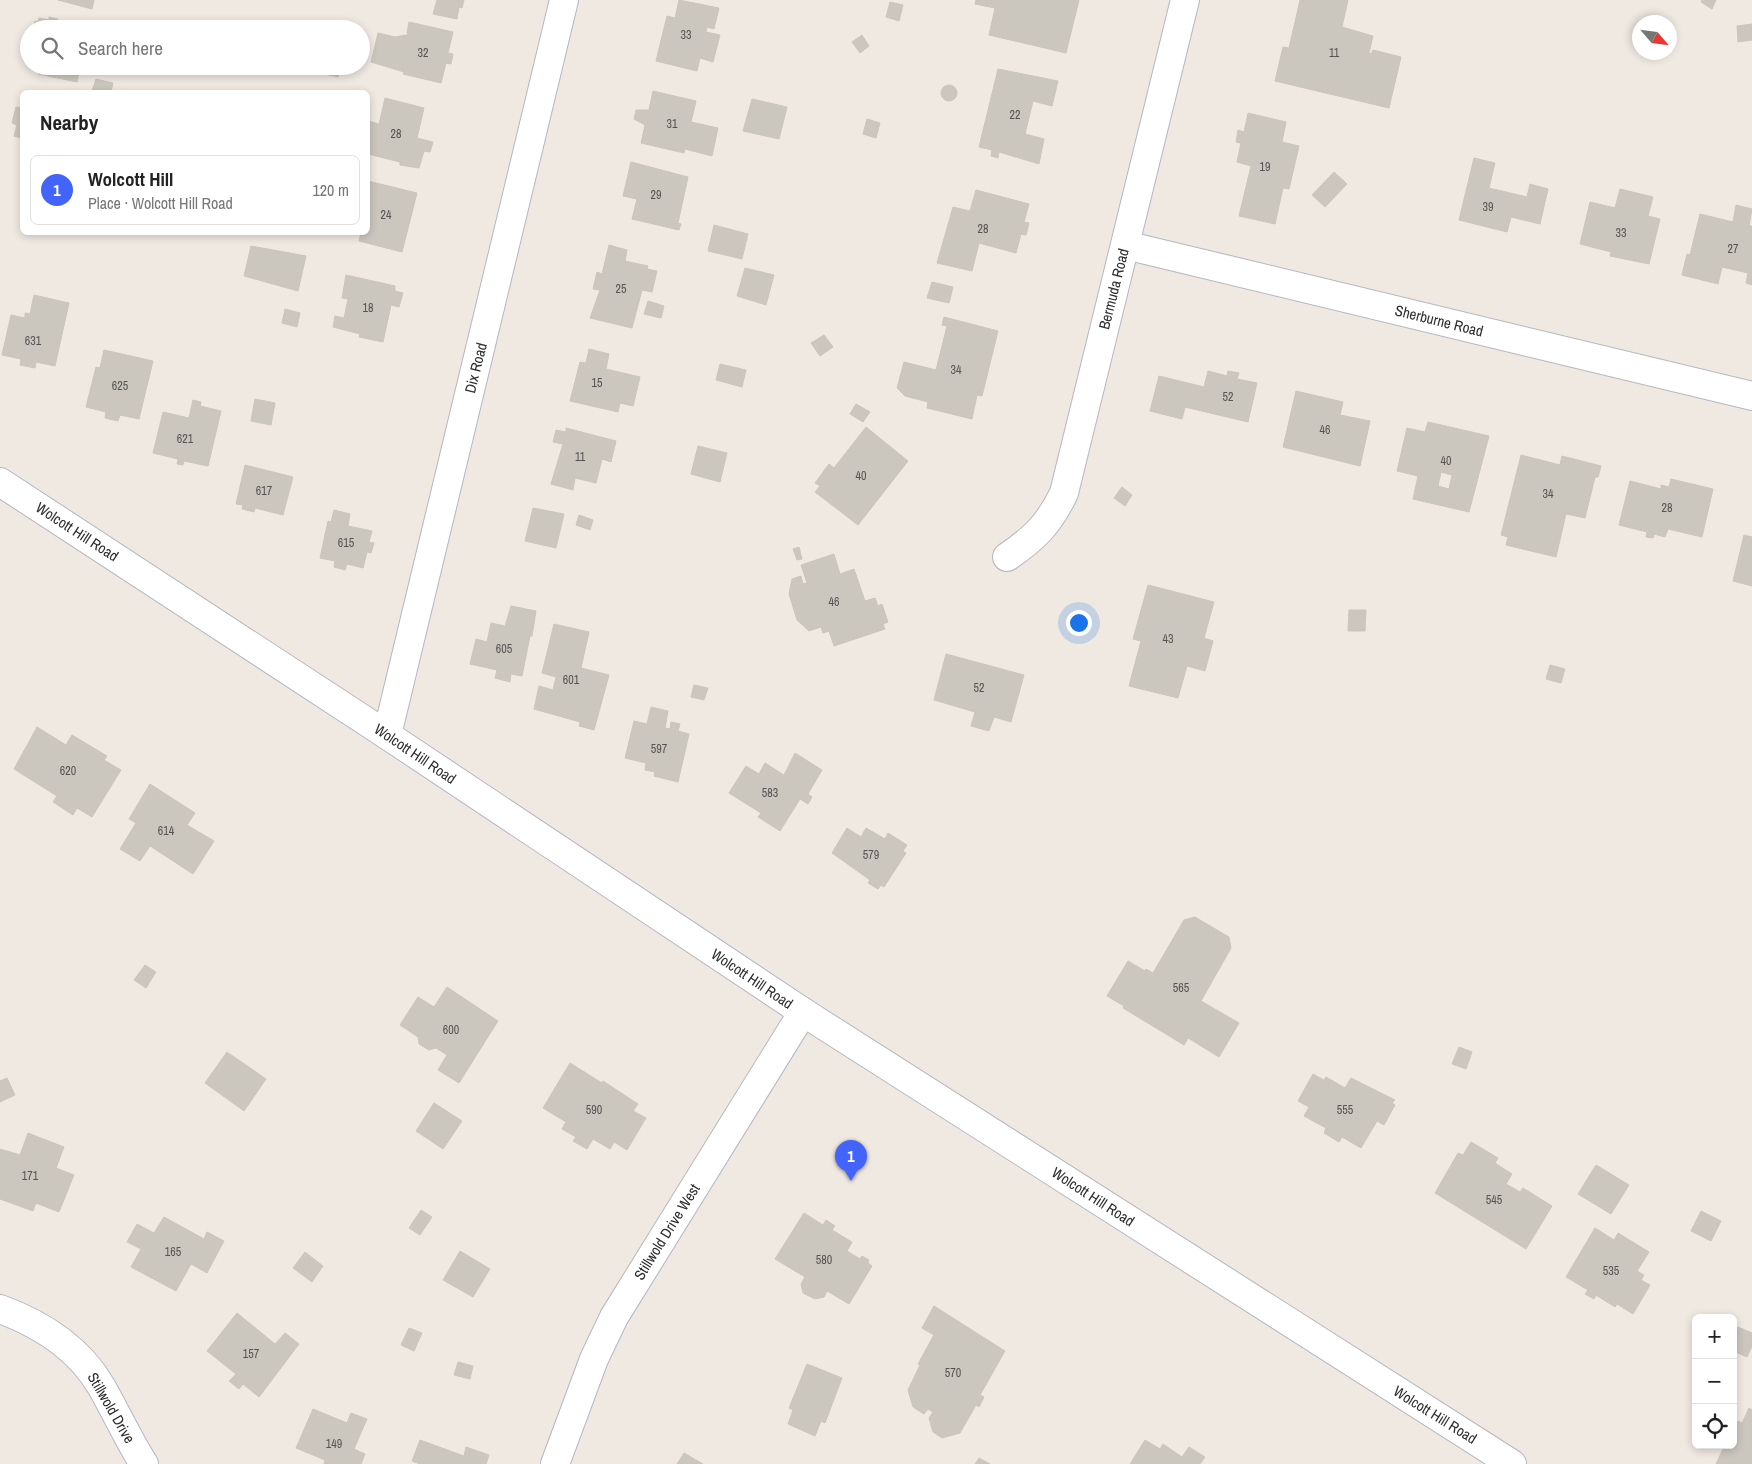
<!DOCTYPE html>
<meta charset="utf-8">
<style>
:root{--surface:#fff;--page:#f2f2f2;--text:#222;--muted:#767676;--line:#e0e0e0;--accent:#4264fb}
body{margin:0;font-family:"Archivo Narrow",sans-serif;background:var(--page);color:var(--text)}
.controls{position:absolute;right:15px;bottom:15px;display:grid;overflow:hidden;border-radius:8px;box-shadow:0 2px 8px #0003}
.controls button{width:45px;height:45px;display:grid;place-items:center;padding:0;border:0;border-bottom:1px solid var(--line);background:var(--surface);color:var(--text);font:25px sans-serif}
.compass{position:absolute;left:1632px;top:15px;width:45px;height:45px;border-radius:50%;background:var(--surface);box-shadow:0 2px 8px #0003;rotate:118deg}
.you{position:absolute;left:1078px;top:622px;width:18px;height:18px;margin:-12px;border:4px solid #fff;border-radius:50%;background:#1a73e8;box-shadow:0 0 0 8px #1a73e833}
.badge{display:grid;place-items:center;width:32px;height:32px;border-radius:50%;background:var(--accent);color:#fff;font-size:16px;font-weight:700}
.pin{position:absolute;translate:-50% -41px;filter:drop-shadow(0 1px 2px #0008)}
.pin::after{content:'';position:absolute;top:26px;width:18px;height:15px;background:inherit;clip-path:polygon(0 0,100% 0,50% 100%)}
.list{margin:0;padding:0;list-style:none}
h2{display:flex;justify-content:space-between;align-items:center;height:65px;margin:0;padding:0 20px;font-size:21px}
h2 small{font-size:16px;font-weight:400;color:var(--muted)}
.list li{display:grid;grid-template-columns:32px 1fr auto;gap:15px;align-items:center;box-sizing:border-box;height:70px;margin:0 10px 10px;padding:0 10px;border:1px solid var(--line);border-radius:8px}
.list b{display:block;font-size:19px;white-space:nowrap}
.list p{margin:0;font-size:16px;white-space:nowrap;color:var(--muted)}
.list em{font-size:16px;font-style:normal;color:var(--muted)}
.icon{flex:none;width:28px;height:28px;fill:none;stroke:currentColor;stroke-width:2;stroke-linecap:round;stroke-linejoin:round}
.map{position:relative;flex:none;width:1752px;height:1464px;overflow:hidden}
.search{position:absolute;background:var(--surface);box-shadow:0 2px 8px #0003;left:20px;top:20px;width:350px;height:55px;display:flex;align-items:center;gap:12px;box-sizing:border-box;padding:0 18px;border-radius:28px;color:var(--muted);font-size:19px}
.panel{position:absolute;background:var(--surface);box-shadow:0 2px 8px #0003;left:20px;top:90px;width:350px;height:145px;border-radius:8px}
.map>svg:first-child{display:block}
</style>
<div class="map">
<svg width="1752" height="1464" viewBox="0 0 1752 1464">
<rect width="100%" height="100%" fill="#efe9e1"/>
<path fill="#cbc7bf" stroke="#cbc5ba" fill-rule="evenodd" d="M58 0H94L92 9Z
M437 0H464L462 8 459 7 457 19 433 14Z
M679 0 719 8 714 29 707 27 706 32 720 35 713 62 700 58 697 71 656 61 667 16 675 18Z
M976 0H1079L1066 53 989 35 995 8 975 4Z
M1300 0H1348L1342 27 1373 36 1369 53 1371 54 1373 50 1401 57 1389 108 1275 81 1283 47 1289 48Z
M1702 0H1716L1712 9 1701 2Z
M890 2 903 5 899 21 886 17Z
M49 17 58 19 57 24 80 29H33L35 21 38 22 39 18 49 20Z
M409 22 453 32 448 53 453 54 451 64 446 63 441 83 403 74 404 72 371 62 378 33 395 37 411 34 407 33Z
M1752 24V40L1738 42 1737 26Z
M862 35 869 46 860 53 852 42Z
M39 66H80L77 82 38 74Z
M308 66H341L338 77 308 70Z
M998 69 1058 81 1052 106 1033 101 1025 134 1044 139 1039 164 999 152 998 158 991 156 992 150 979 147Z
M96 79 113 83 111 92 92 91Z
M941 93a8 8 0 1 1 16 0a8 8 0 1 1-16 0Z
M653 91 696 101 691 122 718 128 712 156 685 149 684 153 641 143 645 125 634 119 636 110H649Z
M385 98 424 108 417 138 433 142 430 152 424 151 419 168 400 165V162L368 154V121L379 124Z
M752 99 787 107 779 139 743 131Z
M22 102V138L14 136 17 125 12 123 16 107 21 108Z
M1248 113 1286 122 1282 142 1299 146 1289 189 1283 188 1275 224 1239 216 1251 166 1237 162 1241 143 1236 142 1238 130 1244 132Z
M867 119 880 123 876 138 863 134Z
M1474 158 1495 163 1489 188 1527 197 1530 184 1548 189 1540 224 1511 217 1507 232 1459 220Z
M631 162 688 177 678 223 681 224 679 230 632 219 637 199 623 196Z
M1334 172 1347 184 1325 207 1312 195Z
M368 181 417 193 402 252 359 241 361 232H368Z
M1620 189 1653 197 1648 216 1660 219 1649 264 1610 256 1611 252 1580 244 1590 202 1615 208Z
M976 190 1029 204 1024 222 1029 223 1026 235 1021 234 1016 253 979 243 972 271 937 263 953 207 970 211Z
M1736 205 1752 209 1749 226H1752V285L1746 283 1748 273 1722 267 1718 284 1682 275 1687 254 1690 255 1700 214 1733 222Z
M714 225 748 234 742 259 708 251Z
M609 245 627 250 625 261 648 266 647 269 657 271 652 292 642 290 632 328 590 318 600 290 593 289 597 272 602 274Z
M251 246 306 256 298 291 244 276Z
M745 268 774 275 766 305 737 296Z
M346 275 395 286V291L403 293 399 307 391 305 383 342 359 337 360 334 333 327 335 316 344 318 348 299 342 298Z
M932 282 953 287 949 303 927 298Z
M34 295 69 303 55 366 36 362 35 368 20 365 21 359 2 355 11 315 25 318V313L30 314Z
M648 301 664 306 661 318 644 314Z
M285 309 300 313 297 327 282 323Z
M944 317 998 331 982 396 977 395 972 419 927 408 928 402 905 396 897 388 904 362 936 370 947 326 942 325Z
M824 335 833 347 820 356 811 343Z
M589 349 609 354 606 369 640 377 633 406 620 403 618 412 570 401 580 362 586 363Z
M104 350 153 361 139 419 120 415 118 421 105 418 106 412 86 407 96 367 100 368Z
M720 364 746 370 742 387 716 380Z
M1208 371 1227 376 1228 371 1239 373 1237 379 1257 383 1248 422 1185 407 1182 419 1150 411 1159 376 1204 387Z
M1296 391 1343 402 1340 415 1370 421 1360 466 1283 447Z
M255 399 275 403 271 425 251 421Z
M193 400 201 402 200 406 221 411 208 466 184 461 183 465 177 464 178 459 153 453 163 412 189 418Z
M856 404 870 412 863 422 850 414Z
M1428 422 1489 436 1469 512 1413 499 1418 476 1397 471 1407 428 1425 432ZM1441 472 1452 475 1449 489 1438 486Z
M866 427 908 461 858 525 815 492 820 486 815 483 829 464 834 468Z
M566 428 616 441 611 462 602 459 596 483 575 478 573 490 551 484 563 444 553 442 556 430 566 432Z
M698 446 727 453 720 482 691 474Z
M1521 455 1560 465 1562 456 1601 466 1598 477H1595L1585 518 1566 514 1556 557 1506 545 1508 537 1501 535Z
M245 465 293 477 283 515 255 508 254 512 242 509 243 505 236 504Z
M1671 479 1713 489 1702 537 1668 529 1665 537 1654 534 1653 538 1646 537 1647 532 1619 525 1630 481 1661 489V485L1669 487Z
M1122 487 1132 495 1125 506 1114 498Z
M533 508 564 514 556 548 525 541Z
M334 510 350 514 348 526 372 531 369 542 374 543 371 553 367 552 363 568 347 564 345 570 334 567 335 561 320 558 328 521 331 522Z
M579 515 593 520 590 530 576 525Z
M1744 535 1752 537V586L1733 581Z
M799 547 802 559 797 560 793 549Z
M834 554 840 574 854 569 865 601 875 598 878 606 882 604 888 622 883 624 885 629 834 646 829 631 823 633 821 627 809 631 797 620 789 594 792 579 801 576 803 584 807 583 801 565Z
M1148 585 1214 602 1204 638 1213 641 1205 671 1187 666 1178 698 1129 686 1141 641 1133 639Z
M511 606 536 611 532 636H530L522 676 511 674 510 682 495 678 497 670 470 664 476 639 487 642 491 623 505 626Z
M1349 610H1366L1365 631H1348Z
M554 624 589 632 581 668 609 675 594 730 579 726 580 722 534 709 539 686 553 690 556 677 542 673Z
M946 654 1024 675 1011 722 994 717 989 731 971 726 975 712 934 700Z
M1550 665 1565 669 1561 683 1546 679Z
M694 685 708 688 704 700 691 697Z
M651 707 668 711 665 728 670 729 671 722 680 724 678 731 689 734 678 782 654 776 655 772 645 770 646 763 625 758 634 721 647 724Z
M37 727 66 745 72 735 107 756 104 760 121 770 92 817 77 808 73 815 53 802 57 796 14 769Z
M795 753 822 770 808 794 812 797 808 804 800 799 780 831 758 817 761 813 729 793 746 766 759 774 765 763 784 775Z
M150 784 195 813 187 825 214 841 193 874 150 846 140 861 120 849 136 823 129 819Z
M847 828 861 837 866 828 885 839 888 833 907 845 903 851 906 853 884 887 881 885 878 889 868 883 870 880 832 853Z
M1195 917 1229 937 1231 948 1201 1001 1239 1023 1219 1057 1188 1038 1184 1045 1123 1008 1124 1006 1107 996 1128 961 1145 971 1146 969 1153 973 1184 920Z
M145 965 156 972 146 988 134 980Z
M447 987 498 1021 459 1083 438 1070 447 1055 436 1048 429 1050 419 1044 418 1037 400 1025 418 997 434 1007Z
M1459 1047 1472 1052 1466 1069 1452 1064Z
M227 1052 266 1079 244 1111 205 1083Z
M570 1063 602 1083 603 1081 638 1104 633 1111 646 1118 627 1150 614 1142 610 1149 593 1139 587 1149 573 1141 576 1137 562 1129 566 1122 543 1108Z
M1313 1074 1324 1080 1326 1077 1345 1088 1351 1078 1395 1100 1392 1103 1395 1105 1384 1125 1377 1121 1361 1148 1342 1137 1339 1142 1324 1133 1326 1128 1304 1116 1309 1107 1298 1101Z
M7 1078 15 1095 0 1102V1081Z
M434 1103 462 1121 443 1149 416 1131Z
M28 1133 64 1147 56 1168 74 1175 59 1212 36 1203 33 1211 0 1199V1149L20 1155Z
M1471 1142 1498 1158 1495 1163 1512 1174 1506 1184 1520 1192 1523 1188 1552 1206 1526 1249 1435 1193 1458 1153 1463 1155Z
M1596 1165 1629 1185 1611 1214 1578 1194Z
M421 1210 432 1217 420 1235 409 1228Z
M1701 1211 1721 1221 1711 1241 1691 1231Z
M804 1213 823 1225 826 1220 835 1226 832 1230 852 1242 847 1251 860 1259 862 1256 869 1260 868 1263 872 1266 849 1304 827 1291 824 1297 815 1299 803 1293 801 1284 805 1277 775 1259Z
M164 1217 204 1239 207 1232 224 1241 207 1273 191 1264 176 1291 131 1267 141 1249 127 1242 137 1224 154 1233Z
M1595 1228 1614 1240 1618 1233 1649 1252 1637 1271 1644 1275 1641 1280 1650 1285 1633 1314 1617 1304 1615 1307 1596 1295 1594 1299 1585 1294 1588 1290 1566 1277Z
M460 1251 490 1269 473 1297 443 1280Z
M305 1252 323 1266 312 1282 293 1268Z
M934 1306 1005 1351 980 1395 984 1397 979 1407 976 1405 960 1433 942 1438 933 1432 929 1418 933 1412 928 1409 924 1414 913 1407 908 1390 920 1365 918 1364 934 1335 922 1328Z
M237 1313 275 1344 285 1333 299 1344 259 1397 243 1384 239 1389 229 1381 236 1374 207 1351Z
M1738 1327 1752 1333V1346L1747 1357 1733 1351V1338Z
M409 1328 422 1333 414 1351 401 1345Z
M458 1362 473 1366 470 1379 454 1375Z
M807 1364 842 1378 825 1423 821 1421 815 1436 788 1424 793 1410 789 1408Z
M1749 1408 1752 1410V1464H1716L1725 1445H1733V1430L1738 1421 1742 1423Z
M313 1409 347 1423 351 1413 367 1419 354 1449 365 1454 361 1464H324L325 1460 296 1448Z
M420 1440 464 1456 466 1447 489 1455 486 1464H420L412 1461Z
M1145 1440 1160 1449 1163 1444 1182 1457 1189 1447 1205 1457 1200 1464H1130Z
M684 1453 703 1464H677Z
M979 1458 990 1464H975Z"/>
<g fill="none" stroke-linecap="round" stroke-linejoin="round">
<g stroke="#b4b7c1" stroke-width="30">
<path id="street" d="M1125 245 1752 396
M1007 557C1035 538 1049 524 1064 493L1185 0
M387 735 564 0
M0 1309C41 1324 78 1347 101 1386 116 1412 128 1439 144 1464
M555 1464 594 1359 614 1317 803 1012"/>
</g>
<g stroke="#b4b7c1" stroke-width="30">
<path id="secondary" d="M0 482 387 735 803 1012 1512 1464"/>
</g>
<use href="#street" stroke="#fff" stroke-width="28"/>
<use href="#secondary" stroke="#fff" stroke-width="28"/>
</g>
<g text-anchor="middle" stroke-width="4.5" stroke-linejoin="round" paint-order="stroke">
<g font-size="12" fill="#555452">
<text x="686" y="39">33</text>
<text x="423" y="57">32</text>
<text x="1334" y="57">11</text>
<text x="1015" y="119">22</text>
<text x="672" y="128">31</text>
<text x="396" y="138">28</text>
<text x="1265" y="171">19</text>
<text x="656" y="199">29</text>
<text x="1488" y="211">39</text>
<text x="386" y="219">24</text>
<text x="983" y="233">28</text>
<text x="1621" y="237">33</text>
<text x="1733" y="253">27</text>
<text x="621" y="293">25</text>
<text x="368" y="312">18</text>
<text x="33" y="345">631</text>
<text x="956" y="374">34</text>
<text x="597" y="387">15</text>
<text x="120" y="390">625</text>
<text x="1228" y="401">52</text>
<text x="1325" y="434">46</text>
<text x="185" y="443">621</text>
<text x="580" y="461">11</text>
<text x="1446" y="465">40</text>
<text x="861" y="480">40</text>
<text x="264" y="495">617</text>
<text x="1548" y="498">34</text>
<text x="1667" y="512">28</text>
<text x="346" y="547">615</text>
<text x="834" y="606">46</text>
<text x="1168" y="643">43</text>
<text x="504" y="653">605</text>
<text x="571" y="684">601</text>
<text x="979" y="692">52</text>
<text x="659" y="753">597</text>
<text x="68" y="775">620</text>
<text x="770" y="797">583</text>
<text x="166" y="835">614</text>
<text x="871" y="859">579</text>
<text x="1181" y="992">565</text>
<text x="451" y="1034">600</text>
<text x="594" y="1114">590</text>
<text x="1345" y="1114">555</text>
<text x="30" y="1180">171</text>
<text x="1494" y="1204">545</text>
<text x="173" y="1256">165</text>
<text x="824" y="1264">580</text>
<text x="1611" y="1275">535</text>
<text x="251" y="1358">157</text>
<text x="953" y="1377">570</text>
<text x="334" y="1448">149</text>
</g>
<g font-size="15" fill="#2e2e2e" stroke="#fff">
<text transform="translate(1114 289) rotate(-76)" y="5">Bermuda Road</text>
<text transform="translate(1439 321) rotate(14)" y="5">Sherburne Road</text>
<text transform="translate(476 368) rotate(-76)" y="5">Dix Road</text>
<text transform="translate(77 532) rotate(33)" y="5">Wolcott Hill Road</text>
<text transform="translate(415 754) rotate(34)" y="5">Wolcott Hill Road</text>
<text transform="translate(752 979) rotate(34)" y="5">Wolcott Hill Road</text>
<text transform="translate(1093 1197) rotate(33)" y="5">Wolcott Hill Road</text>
<text transform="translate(667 1232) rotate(-58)" y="5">Stillwold Drive West</text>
<text transform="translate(111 1408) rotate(60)" y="5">Stillwold Drive</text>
<text transform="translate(1435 1415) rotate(32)" y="5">Wolcott Hill Road</text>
</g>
</g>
</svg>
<div class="controls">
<button>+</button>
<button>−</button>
<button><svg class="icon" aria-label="locate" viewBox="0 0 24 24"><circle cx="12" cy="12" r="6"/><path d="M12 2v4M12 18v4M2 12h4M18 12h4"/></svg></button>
</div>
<svg class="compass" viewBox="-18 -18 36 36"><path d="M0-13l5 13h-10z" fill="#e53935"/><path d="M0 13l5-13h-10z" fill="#767676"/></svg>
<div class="you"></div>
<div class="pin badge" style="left:851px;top:1181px">1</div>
<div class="search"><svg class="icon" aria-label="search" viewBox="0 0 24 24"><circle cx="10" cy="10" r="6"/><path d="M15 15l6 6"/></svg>Search here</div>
<section class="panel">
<h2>Nearby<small></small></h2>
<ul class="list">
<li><span class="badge">1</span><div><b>Wolcott Hill</b><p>Place · Wolcott Hill Road</p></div><em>120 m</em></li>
</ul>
</section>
</div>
